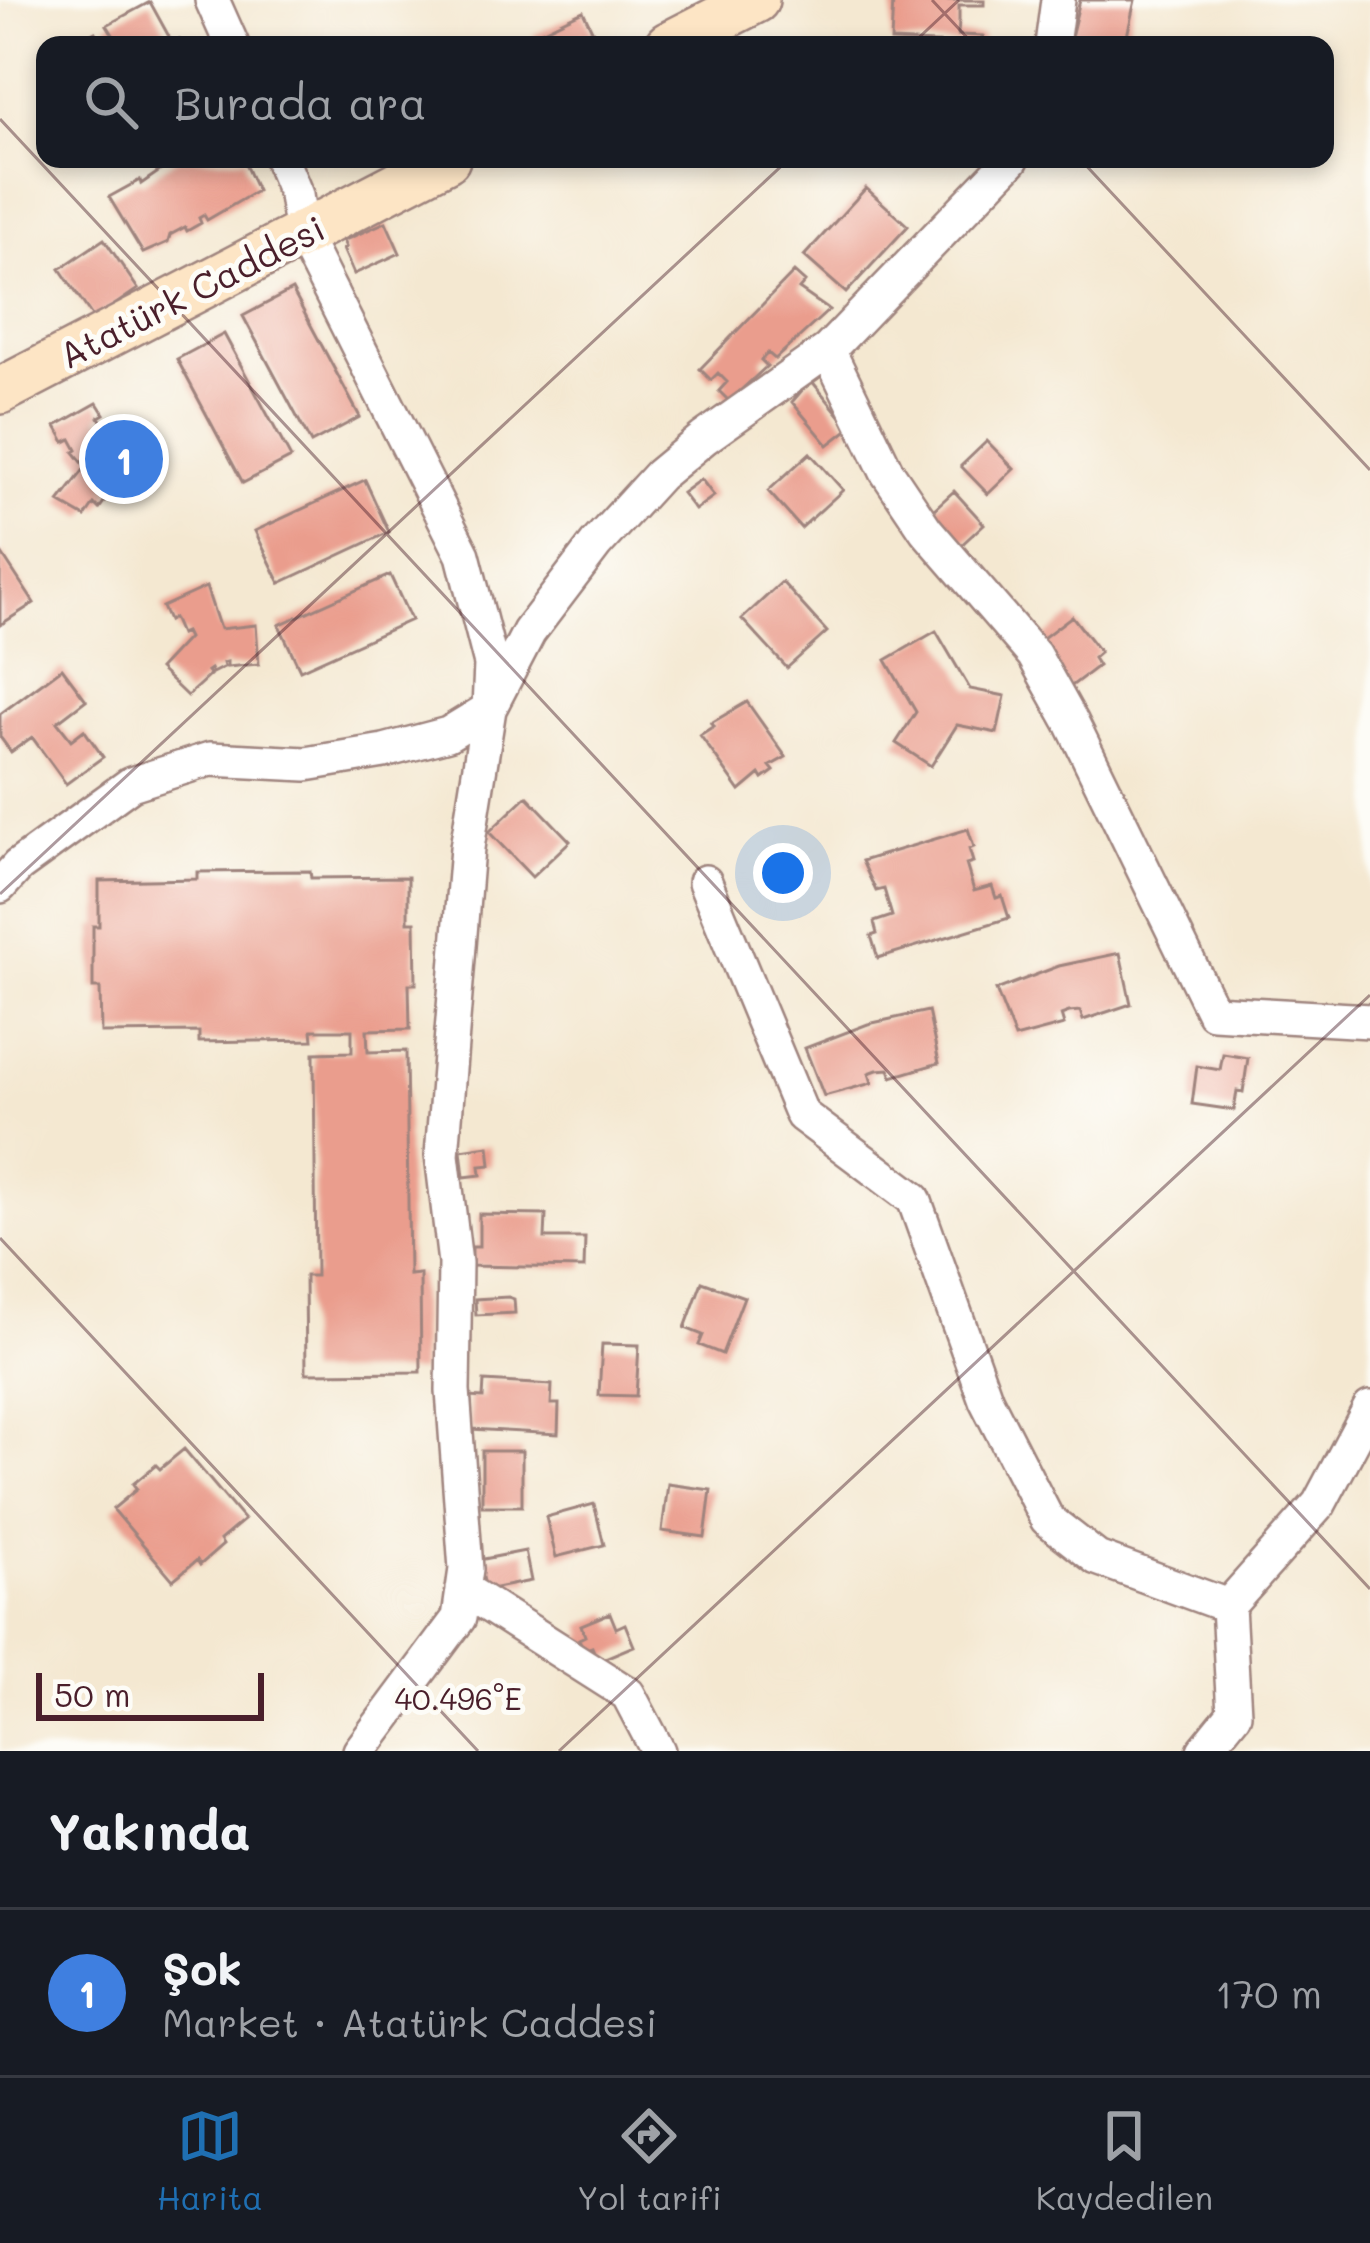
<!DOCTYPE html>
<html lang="tr">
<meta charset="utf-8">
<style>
:root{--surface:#171b24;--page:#20242c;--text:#f1f3f6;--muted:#9ea1a6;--line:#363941;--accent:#1f6fb2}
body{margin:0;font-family:Mali,sans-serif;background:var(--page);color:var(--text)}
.scale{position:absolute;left:36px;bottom:30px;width:228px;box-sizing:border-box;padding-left:12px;border:6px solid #4a1f2b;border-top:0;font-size:33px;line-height:42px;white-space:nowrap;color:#4a1f2b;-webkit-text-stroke:9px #fdfcf7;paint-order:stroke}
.you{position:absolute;left:783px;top:873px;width:42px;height:42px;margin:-30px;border:9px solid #fff;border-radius:50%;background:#1a73e8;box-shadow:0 0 0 18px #1a73e833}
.badge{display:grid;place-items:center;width:78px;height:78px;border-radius:50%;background:var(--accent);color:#fff;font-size:39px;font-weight:700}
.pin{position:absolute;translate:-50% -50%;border:6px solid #fff;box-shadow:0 3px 12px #0006}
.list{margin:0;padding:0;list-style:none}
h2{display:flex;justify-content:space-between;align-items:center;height:156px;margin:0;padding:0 48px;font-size:51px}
h2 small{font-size:39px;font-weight:400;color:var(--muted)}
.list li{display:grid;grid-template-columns:78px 1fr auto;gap:36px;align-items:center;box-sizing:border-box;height:168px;padding:0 48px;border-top:3px solid var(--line)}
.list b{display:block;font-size:45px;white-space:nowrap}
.list p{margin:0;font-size:39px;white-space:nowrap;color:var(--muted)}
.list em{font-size:39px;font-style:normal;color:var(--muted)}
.icon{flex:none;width:66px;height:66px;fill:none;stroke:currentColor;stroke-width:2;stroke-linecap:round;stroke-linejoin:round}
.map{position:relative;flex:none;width:1370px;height:1751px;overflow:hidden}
.search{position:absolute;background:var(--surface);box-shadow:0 6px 18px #0003;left:36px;right:36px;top:36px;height:132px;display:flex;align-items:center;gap:30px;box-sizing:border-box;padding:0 42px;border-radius:24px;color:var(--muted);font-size:45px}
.sheet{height:324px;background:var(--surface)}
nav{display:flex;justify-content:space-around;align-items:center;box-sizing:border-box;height:168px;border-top:3px solid var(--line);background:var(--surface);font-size:33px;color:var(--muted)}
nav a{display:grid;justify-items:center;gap:6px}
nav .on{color:var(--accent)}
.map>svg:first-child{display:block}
</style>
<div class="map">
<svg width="1370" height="1751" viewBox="0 0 1370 1751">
<rect width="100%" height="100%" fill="#fdfcf7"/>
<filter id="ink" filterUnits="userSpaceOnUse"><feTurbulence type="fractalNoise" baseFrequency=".00833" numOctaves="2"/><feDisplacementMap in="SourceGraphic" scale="24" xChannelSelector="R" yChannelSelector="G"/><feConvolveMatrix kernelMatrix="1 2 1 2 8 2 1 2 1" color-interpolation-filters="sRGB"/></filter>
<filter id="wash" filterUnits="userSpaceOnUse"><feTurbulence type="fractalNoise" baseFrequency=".004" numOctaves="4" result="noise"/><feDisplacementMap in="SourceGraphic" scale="48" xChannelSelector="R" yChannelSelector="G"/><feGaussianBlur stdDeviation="2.7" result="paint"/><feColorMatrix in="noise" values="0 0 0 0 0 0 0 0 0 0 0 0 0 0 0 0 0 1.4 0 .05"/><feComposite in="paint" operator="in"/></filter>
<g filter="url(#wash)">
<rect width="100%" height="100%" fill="#f4e8d1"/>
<g id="blocks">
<path fill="#ea9d8d" d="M893 0H984V5H959V20L958 35 983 36 982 45 891 41Z
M1080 0H1135L1125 45H1069Z
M150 2 172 42 179 39 183 45H70L95 32 102 45 115 38 107 25Z
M583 11 599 45H537L533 35Z
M177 159H248L244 162 257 191 207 220 204 215 199 218 201 223 187 231 185 227 170 235 168 242 143 253 109 197 140 180 141 184Z
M866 188 908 226 846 293 804 256Z
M386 222 400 253 354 274 343 249 346 247 343 241Z
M104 239 138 289 94 319 60 269Z
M794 272 805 282 799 289 829 310 775 359 768 353 761 360 767 366 729 401 719 391 727 382 718 373 711 380 700 369Z
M292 290 360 417 311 443 243 316Z
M224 334 291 458 243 483 177 359Z
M811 380 850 428 828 445 792 402Z
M97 403 104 414 99 417 109 435 105 438 109 444 112 442 116 449 160 444 163 464H160L161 473 146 475V481L127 483 125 476 121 477 124 483 112 490 108 484 105 488 111 492 99 509 94 504 85 517 59 502 86 467 74 452 77 450 71 439 65 442 56 426Z
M987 441 1014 469 988 494 961 466Z
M810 453 843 490 801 528 768 491Z
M701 479 714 496 695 510 682 493Z
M365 480 389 532 280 583 255 531Z
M954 491 984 524 957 549 931 512Z
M0 551 34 603 0 625Z
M390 575 411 620 300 670 279 625Z
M782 582 827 632 787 668 742 619Z
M206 587 220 629 256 625 259 664 227 667V662L223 663 224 667 212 673 210 669 207 671 210 675 187 696 159 669 188 638 185 632 180 634 173 618 168 621 162 607Z
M1072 616 1100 652 1093 658 1098 666 1069 688 1035 644Z
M936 631 970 689 1005 696 997 733 957 725 931 766 896 743 916 712 886 660Z
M62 668 86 700 57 722 71 740 84 730 103 757 66 784 32 737 11 752 0 737V714Z
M747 702 786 757 770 766 774 771 763 779 760 774 740 791 700 735 714 726 711 723Z
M527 796 570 841 532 877 489 832Z
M968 829 974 847 969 849 973 862 966 864 974 891 992 886 996 898 1002 896 1009 918 878 958 871 936 877 934 874 922 892 916 884 889 876 891 862 861Z
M310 871 311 878 408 877V922H415L416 984H409L410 1029 367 1030 368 1052 406 1051 409 1275 420 1274 421 1372 306 1373 305 1276H316L314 1053 352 1052V1030H312L313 1040 199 1042V1032L101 1033 100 988H93V926H99V881L197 879V872Z
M1120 953 1131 1004 1083 1020 1080 1011 1069 1012 1061 1015 1064 1025 1015 1038 996 990 1059 966Z
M928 1011 939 1063 892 1077 889 1069 877 1070 869 1073 872 1083 824 1096 805 1048 868 1024Z
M1223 1054 1248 1058 1243 1092 1237 1091 1234 1110 1192 1104 1197 1066 1220 1070Z
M489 1146 491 1165 480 1166 481 1175 464 1177 461 1150Z
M479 1214 546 1215 545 1238H585L584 1268 472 1266V1247H479Z
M702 1282 744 1297 722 1354 699 1345 703 1335 685 1328Z
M508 1297 514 1299 515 1313 476 1315 475 1299Z
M602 1344 639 1345 636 1396 599 1395Z
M484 1381 552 1385 551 1404H559L558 1434 471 1429 469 1397 483 1398Z
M184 1449 244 1520 220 1540 223 1545 200 1565 197 1560 173 1580 113 1509 137 1489 133 1484 156 1465 160 1469Z
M482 1451H522V1506H482Z
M668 1484 711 1490 705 1537 662 1531Z
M594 1504 604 1545 556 1557 546 1517Z
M525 1551 531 1581 486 1590 479 1560Z
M610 1613 616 1628 625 1624 634 1646 598 1661 592 1647 584 1650 579 1639 585 1636 581 1625Z"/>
</g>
</g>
<g filter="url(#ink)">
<use href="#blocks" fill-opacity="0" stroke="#9f847e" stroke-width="3"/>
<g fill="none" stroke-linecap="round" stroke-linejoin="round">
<g stroke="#9f847e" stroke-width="38">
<path id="street" d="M212 0 232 45
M1052 45 1058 0
M828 350 887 472 926 530 1034 655 1072 723 1213 1012 1370 1021
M705 882 802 1115 914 1199 986 1400 1047 1519 1097 1558 1228 1606
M0 886 18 866 131 784 210 759 306 764 384 751 448 734 489 709 491 664 463 555 302 235 296 195 281 159
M463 1589 628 1694 658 1751
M360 1751 459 1618 466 1569 453 1391 455 1263 442 1155 467 848 489 709 529 632 596 544 659 475 704 438 828 350 1012 159
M1204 1751 1234 1714 1228 1606 1319 1504 1370 1408"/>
</g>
<g stroke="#9f847e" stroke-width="50">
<path id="secondary" d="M668 45 756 0
M0 391 447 159"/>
</g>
<use href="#street" stroke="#fff" stroke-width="33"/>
<use href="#secondary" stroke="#fde5c5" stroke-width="45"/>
</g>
</g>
<path fill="none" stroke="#4a1f2b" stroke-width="3" stroke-opacity="0.45" d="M932 0 974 45M911 45 959 0M0 119 1370 1589M1080 159 1370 470M0 894 789 159M0 1238 478 1751M559 1751 1370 995"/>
<g text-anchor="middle" stroke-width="10" stroke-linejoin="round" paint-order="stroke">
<g font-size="36" fill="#4a1f2b" stroke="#fdfcf7">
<text transform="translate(192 292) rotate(-27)" y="13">Atatürk Caddesi</text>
</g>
</g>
<g font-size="30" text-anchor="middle" fill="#4a1f2b" stroke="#fdfcf7" stroke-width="10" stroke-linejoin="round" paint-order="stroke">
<text x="458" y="1710">40.496°E</text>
</g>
</svg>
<div class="scale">50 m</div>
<div class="you"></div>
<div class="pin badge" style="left:124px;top:459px;background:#3f7fe0">1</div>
<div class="search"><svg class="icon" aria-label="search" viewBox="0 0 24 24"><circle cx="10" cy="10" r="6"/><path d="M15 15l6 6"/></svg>Burada ara</div>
</div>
<section class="sheet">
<h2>Yakında<small></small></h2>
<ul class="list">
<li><span class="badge" style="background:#3f7fe0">1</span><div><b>Şok</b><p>Market · Atatürk Caddesi</p></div><em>170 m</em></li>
</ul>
</section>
<nav>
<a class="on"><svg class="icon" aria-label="map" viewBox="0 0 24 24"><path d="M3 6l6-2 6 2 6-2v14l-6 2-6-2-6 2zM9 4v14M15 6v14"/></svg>Harita</a>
<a><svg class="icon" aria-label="directions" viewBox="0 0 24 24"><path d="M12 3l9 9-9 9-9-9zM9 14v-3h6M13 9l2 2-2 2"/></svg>Yol tarifi</a>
<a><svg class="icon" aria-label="saved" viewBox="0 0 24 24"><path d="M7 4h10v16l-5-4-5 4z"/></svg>Kaydedilen</a>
</nav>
